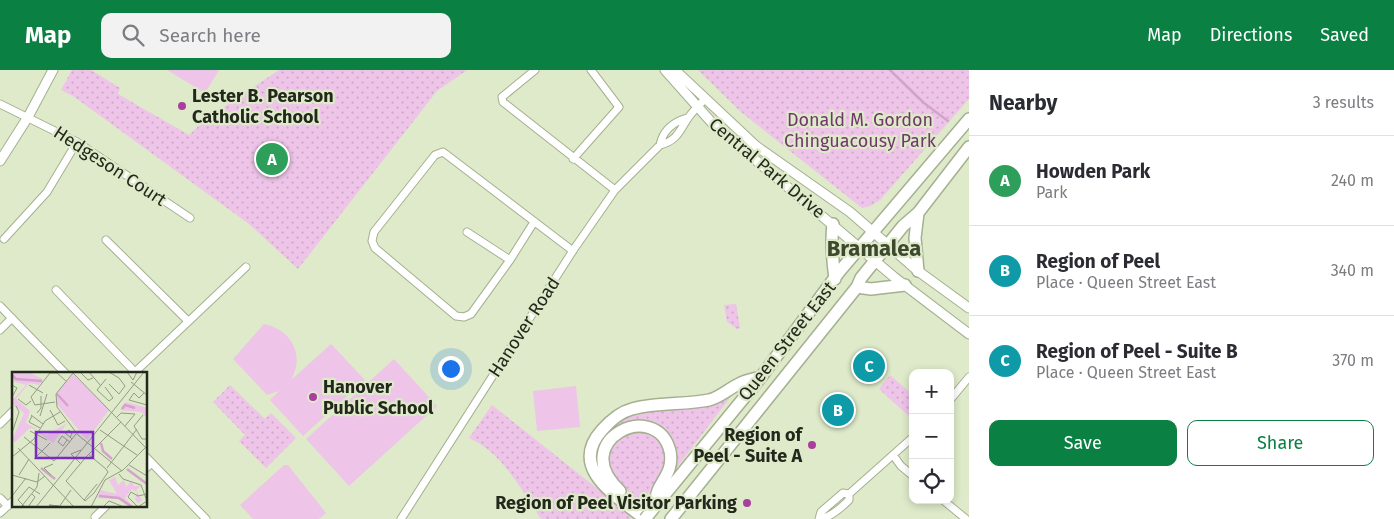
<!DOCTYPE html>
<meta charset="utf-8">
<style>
:root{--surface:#fff;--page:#f2f2f3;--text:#2b2b33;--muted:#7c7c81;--line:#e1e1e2;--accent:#0b8043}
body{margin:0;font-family:"Fira Sans",sans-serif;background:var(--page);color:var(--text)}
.controls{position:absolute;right:15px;bottom:15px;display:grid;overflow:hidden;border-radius:10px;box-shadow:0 2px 8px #0003}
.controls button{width:45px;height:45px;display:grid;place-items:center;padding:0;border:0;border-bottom:1px solid var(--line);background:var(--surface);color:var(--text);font:25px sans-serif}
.you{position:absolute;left:450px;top:298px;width:18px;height:18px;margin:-12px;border:4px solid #fff;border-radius:50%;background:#1a73e8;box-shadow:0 0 0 8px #1a73e833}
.badge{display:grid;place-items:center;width:32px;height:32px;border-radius:50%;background:var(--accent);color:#fff;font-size:16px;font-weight:700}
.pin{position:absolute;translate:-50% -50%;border:2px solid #fff;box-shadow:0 1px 5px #0006}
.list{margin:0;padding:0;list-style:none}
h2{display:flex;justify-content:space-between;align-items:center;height:65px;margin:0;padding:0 20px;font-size:21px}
h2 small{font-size:16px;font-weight:400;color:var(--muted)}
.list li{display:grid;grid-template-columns:32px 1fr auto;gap:15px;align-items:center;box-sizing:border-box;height:90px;padding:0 20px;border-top:1px solid var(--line)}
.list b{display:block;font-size:19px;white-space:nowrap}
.list p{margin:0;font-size:16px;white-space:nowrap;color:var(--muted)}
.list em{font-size:16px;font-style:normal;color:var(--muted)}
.actions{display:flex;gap:10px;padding:15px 20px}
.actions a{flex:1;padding:11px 0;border:1px solid var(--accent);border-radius:10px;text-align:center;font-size:18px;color:var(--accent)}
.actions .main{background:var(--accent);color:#fff}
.icon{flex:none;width:28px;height:28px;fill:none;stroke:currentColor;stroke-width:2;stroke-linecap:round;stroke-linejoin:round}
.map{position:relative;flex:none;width:969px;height:449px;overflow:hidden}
header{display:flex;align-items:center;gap:30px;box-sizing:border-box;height:70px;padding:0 25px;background:var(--accent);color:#fff}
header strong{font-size:24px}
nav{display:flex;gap:28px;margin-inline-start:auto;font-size:18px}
.search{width:350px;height:45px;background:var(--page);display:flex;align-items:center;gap:12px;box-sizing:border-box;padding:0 18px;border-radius:10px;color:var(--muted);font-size:19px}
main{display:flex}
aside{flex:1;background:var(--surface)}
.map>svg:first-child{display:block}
</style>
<header>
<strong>Map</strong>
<div class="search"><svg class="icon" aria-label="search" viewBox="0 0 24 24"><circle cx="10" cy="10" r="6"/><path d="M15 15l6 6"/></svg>Search here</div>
<nav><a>Map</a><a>Directions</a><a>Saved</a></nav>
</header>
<main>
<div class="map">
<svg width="969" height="449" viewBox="0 0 969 449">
<defs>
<pattern id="green-dots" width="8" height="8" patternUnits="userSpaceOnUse" patternTransform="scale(1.25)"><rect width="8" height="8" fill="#eec5e8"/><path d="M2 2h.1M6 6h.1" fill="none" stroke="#cca9c6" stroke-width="1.8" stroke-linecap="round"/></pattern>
</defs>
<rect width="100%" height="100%" fill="#deeac9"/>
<path fill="url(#green-dots)" d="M72 0H91L120 18 118 24 189 65 206 49 279 0H467L437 21 298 199 249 154 73 26 61 20Z
M698 0H969V29L880 130 870 136 862 138 741 42Z
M736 234 740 258 737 259 727 252 724 235Z
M890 305 913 325V347L911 348 879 319Z
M230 315 265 349 271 343 296 368 266 398 239 371 245 365 213 332Z
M732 325 675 400 677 381 665 358C658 356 650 351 643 350 608 348 592 377 603 408L597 398 595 387 597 375 613 355 631 343 711 333Z
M492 335 632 446 630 449H541C521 420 503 383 469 368Z
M644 359C684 380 661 405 642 432 623 420 587 390 617 367 623 362 636 361 644 359Z"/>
<path fill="#eec5e8" d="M167 0H219L205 23Z
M264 254C292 260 305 285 291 310L331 274 365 310 303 366 270 330 279 321 267 325 233 289Z
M394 289 437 336 349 416 306 369Z
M576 316 580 357 537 361 533 321Z
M284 395H288L326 443 319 449H253L240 435Z"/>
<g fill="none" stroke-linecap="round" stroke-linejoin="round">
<path stroke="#d4a3cc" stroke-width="2.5" d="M890 0 924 33 948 51"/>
<g stroke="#a4b090" stroke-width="9">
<path id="minor" d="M535 0 502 27 503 32 615 120
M0 34 77 72 190 148
M660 75C677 71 680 60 688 48 693 41 699 35 705 29
M573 89 619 37 591 0
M534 152 510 190 471 244 464 247 456 246 375 178 372 171 374 162 435 85 443 82 573 181
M467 162 510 190
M4 169 47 122 77 72
M106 170 188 251
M56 220 135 302
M0 236 65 303
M0 260 12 248
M134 303 246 197
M950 330 969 307
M0 354 14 340
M893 385 901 396 913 406
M146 387 206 449
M146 398 152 393
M0 428 8 436
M943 430 966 449
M0 443 14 430
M95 447 107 435
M401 449 574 179 615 120 660 75C663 60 673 52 687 48
M819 449 821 442 843 423 849 424
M820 449C831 447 841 438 849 430V424L913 367"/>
</g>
<g stroke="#a4b090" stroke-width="11">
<path id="tertiary" d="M665 0 713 54 894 207 969 264
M675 0 756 76 850 142 918 201 969 238
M0 91 28 47 53 0"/>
</g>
<g stroke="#a4b090" stroke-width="14">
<path id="primary" d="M918 143 915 168 918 201
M833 154C831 169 833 194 835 209
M857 217 871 219 905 215
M620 421C566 371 656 327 670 381 675 405 655 414 656 431
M657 434 761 307 839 202 969 49
M645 449C618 427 567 399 602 360 610 351 620 342 632 339 657 332 684 335 709 330 721 327 728 319 739 314 745 310 754 309 761 307
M671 449 857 217 861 208 903 156 918 143 969 77"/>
</g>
<use href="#minor" stroke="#fff" stroke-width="7"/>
<use href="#tertiary" stroke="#fff" stroke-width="9"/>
<use href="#primary" stroke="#fff" stroke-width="11"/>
<g stroke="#a4b090" stroke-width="14" stroke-linecap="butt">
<path id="primary-bridge" d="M645 449 657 434"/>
</g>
<use href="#primary-bridge" stroke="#fff" stroke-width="11"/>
</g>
<g fill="#a93e9f" stroke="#deeac9" stroke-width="2">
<circle cx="182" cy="36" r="5"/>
<circle cx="313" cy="327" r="5"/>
<circle cx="812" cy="375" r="5"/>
<circle cx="747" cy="433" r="5"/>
</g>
<g text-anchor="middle" stroke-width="4.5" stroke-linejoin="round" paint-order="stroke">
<g font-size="18" font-weight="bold" fill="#23281c" stroke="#deeac9" text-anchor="start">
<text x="192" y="32">Lester B. Pearson<tspan x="192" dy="21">Catholic School</tspan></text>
<text x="323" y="323">Hanover<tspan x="323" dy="21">Public School</tspan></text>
<text x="802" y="371" text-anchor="end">Region of<tspan x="802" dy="21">Peel - Suite A</tspan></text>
<text x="737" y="439" text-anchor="end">Region of Peel Visitor Parking</text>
</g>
<g font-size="18" fill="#72376c" stroke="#deeac9">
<text x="860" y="56">Donald M. Gordon<tspan x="860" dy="21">Chinguacousy Park</tspan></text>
</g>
<g font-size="18" fill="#23281c" stroke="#deeac9">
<text transform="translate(110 96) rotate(33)" y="6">Hedgeson Court</text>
<text transform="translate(767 98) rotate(40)" y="6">Central Park Drive</text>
<text transform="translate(524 257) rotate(-57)" y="6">Hanover Road</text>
<text transform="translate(787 271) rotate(-52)" y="6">Queen Street East</text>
</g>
<g font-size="22" font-weight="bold" fill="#3e482c" stroke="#deeac9">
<text x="874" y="186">Bramalea</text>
</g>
</g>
<g transform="translate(12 302)">
<rect width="135" height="135" fill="#deeac9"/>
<path d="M5 0H16L31 7 27 13 17 11 4 27 18 39 14 51 26 58 18 56 3 70 0 68 12 41 0 32V26H3L14 13 0 9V3ZM61 2 97 38 75 68 44 31V22ZM114 30 135 36V46L129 40 108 38ZM55 51 41 71 27 61 35 63ZM103 105 106 113 112 108 114 115 119 109 122 114H129L124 118 130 128 126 131 123 127 125 120 120 117 113 126 122 135 106 127 85 126 88 118 105 122 97 108Z" fill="#eec5e8"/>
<path fill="none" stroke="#d4a3cc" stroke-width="2.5" d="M0 3 4 7 30 9M45 22 56 34M110 37 113 33 123 36M89 71 91 79 100 87M29 96 43 107M115 97 135 112M87 124 107 126 120 135"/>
<path fill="none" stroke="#939c84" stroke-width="1" d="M60 0 135 77M68 0 76 8 81 6M77 0 89 14M97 0 107 6 113 14 107 22 97 12M115 0 121 8 125 0M61 1 44 22 45 35 66 63 110 99M119 10 135 23M0 13 5 16 0 25M17 13 31 21M93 15 101 26 97 29 85 18 94 7M132 21 127 26 122 21 117 28 135 33M6 27 14 33 19 29M43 30 23 33 19 25 38 1H45L54 9M38 38 46 53 53 49M25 41 29 36V24M19 43 31 52M131 43 122 54 130 67H135M20 44 17 50 28 56M28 44 35 22M105 45 109 41 123 42 113 54M88 58 125 83M18 59 35 68M0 61 7 40 4 34M12 65 42 89 64 62M58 65 60 62 57 58 53 61 58 65 60 67M55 68 51 74 46 70 50 64 58 70M6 76 62 135M76 82 94 97M0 85 22 67 33 49 48 40M74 85 54 109 73 129 82 121 96 100 94 97M73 86 109 50M22 87 38 71M68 91 59 82 69 78M117 93 135 104M95 96 125 57M107 102 111 107 129 113 135 129M0 103 25 110 33 104M7 103 17 87M39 103 32 96 41 92M0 124 14 106M72 128 85 112M135 129 126 135 116 125 119 120 126 124 135 122M46 134 37 133 47 134M9 135 25 115 27 101M13 135 6 128 17 115 28 122M16 135 23 125 20 122M24 135 132 0M47 135 59 118M79 135 93 108 111 98 135 74M91 135 97 129 112 135"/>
<path fill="#7b2cbf" fill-opacity="0.15" stroke="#7b2cbf" stroke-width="2.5" d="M24 60H81V86H24Z"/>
<rect width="135" height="135" fill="none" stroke="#23281c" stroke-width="2.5"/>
</g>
</svg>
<div class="controls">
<button>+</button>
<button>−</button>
<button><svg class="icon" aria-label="locate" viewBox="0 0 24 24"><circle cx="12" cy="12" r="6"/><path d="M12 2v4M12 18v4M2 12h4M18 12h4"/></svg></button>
</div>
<div class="you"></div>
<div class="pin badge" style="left:272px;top:89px;background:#2e9e5b">A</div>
<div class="pin badge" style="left:838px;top:340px;background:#0f9aa8">B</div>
<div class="pin badge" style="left:869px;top:296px;background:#0f9aa8">C</div>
</div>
<aside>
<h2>Nearby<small>3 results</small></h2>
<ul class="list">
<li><span class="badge" style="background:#2e9e5b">A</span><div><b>Howden Park</b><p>Park</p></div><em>240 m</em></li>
<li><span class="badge" style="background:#0f9aa8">B</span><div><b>Region of Peel</b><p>Place · Queen Street East</p></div><em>340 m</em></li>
<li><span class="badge" style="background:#0f9aa8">C</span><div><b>Region of Peel - Suite B</b><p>Place · Queen Street East</p></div><em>370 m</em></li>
</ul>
<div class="actions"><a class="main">Save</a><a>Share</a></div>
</aside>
</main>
